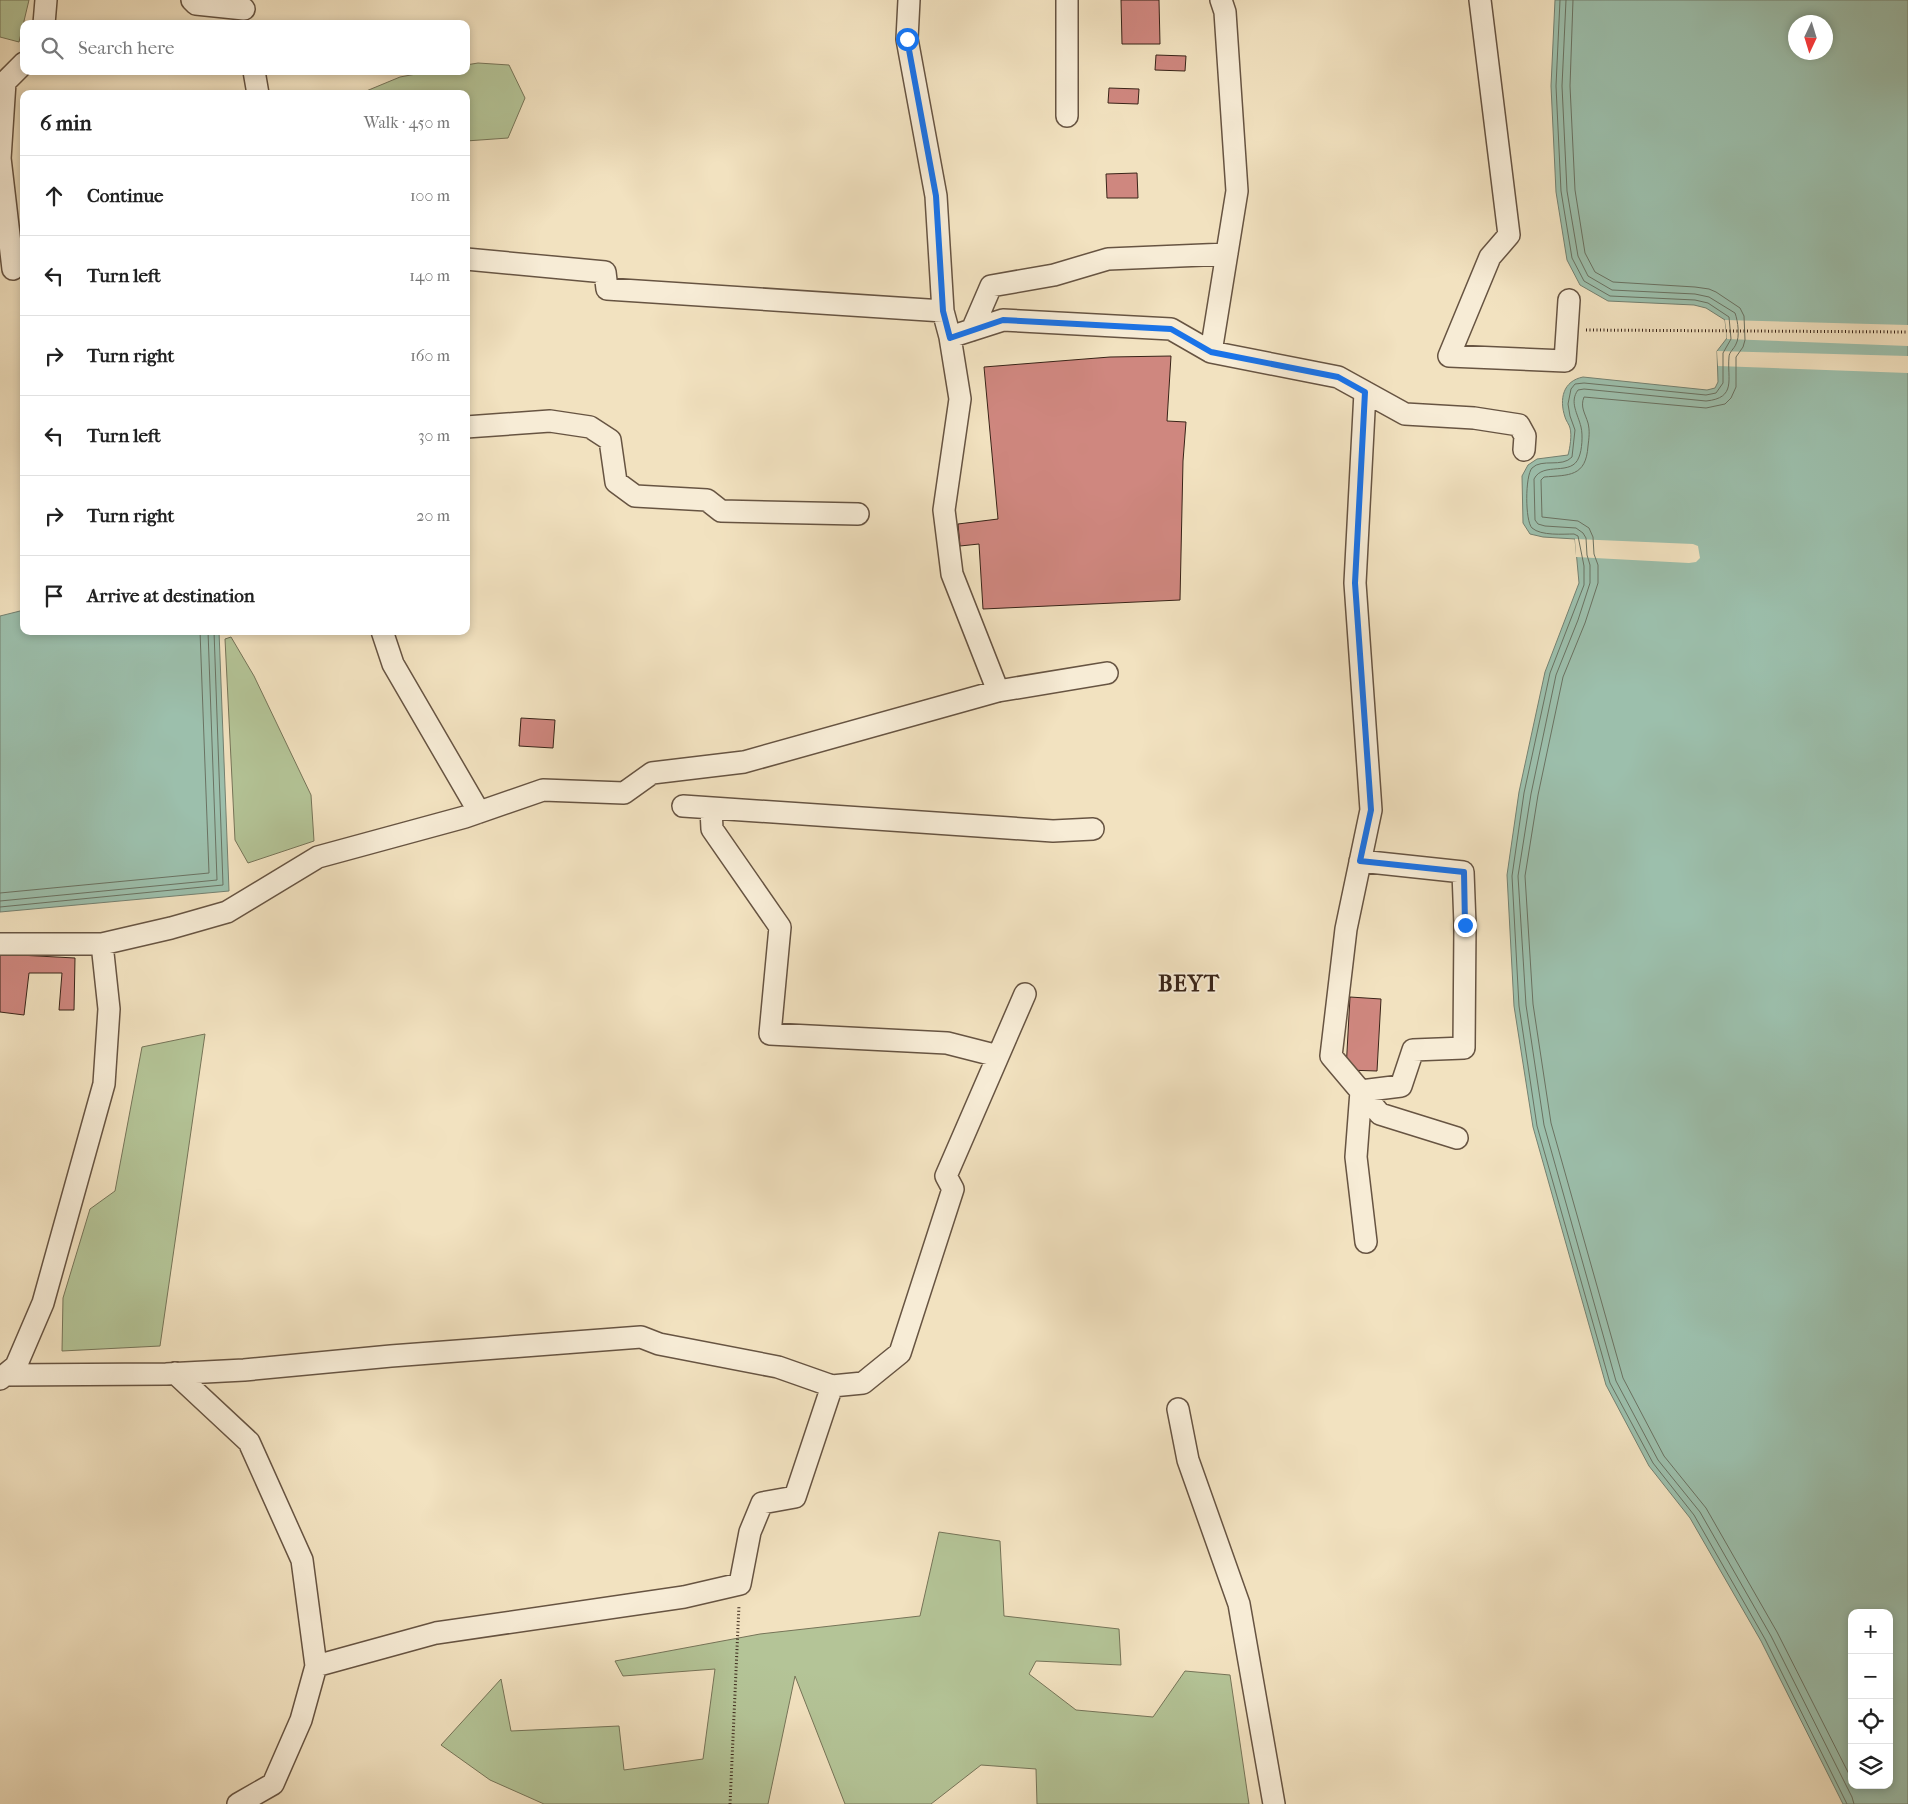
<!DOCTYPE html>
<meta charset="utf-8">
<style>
:root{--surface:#fff;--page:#f6f6f6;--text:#222;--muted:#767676;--line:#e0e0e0}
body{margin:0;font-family:"IM FELL French Canon",serif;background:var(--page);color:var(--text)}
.controls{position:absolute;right:15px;bottom:15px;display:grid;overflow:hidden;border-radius:10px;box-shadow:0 2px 8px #0003}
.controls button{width:45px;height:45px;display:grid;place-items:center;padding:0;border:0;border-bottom:1px solid var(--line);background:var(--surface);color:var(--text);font:25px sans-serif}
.compass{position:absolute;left:1788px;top:15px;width:45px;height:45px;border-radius:50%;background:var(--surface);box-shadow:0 2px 8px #0003;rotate:184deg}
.stop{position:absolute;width:15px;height:15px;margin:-11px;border:4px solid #1a73e8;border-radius:50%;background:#fff}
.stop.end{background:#1a73e8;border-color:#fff;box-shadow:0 1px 5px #0008}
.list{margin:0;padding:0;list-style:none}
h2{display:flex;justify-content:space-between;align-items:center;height:65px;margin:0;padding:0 20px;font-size:21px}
h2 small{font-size:16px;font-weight:400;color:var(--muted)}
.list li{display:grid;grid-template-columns:32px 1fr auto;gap:15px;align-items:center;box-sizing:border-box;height:80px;padding:0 20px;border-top:1px solid var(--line)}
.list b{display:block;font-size:19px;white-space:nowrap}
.list em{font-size:16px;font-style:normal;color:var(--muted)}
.icon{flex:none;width:28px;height:28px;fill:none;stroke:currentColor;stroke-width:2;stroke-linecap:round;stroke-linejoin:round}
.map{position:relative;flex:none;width:1908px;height:1804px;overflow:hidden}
.search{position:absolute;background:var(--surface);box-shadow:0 2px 8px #0003;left:20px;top:20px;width:450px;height:55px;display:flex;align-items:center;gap:12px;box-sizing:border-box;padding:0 18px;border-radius:10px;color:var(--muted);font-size:19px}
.panel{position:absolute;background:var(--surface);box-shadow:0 2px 8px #0003;left:20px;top:90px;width:450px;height:545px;border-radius:10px}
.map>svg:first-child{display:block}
</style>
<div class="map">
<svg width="1908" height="1804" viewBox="0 0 1908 1804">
<rect width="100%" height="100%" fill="#f2e2c0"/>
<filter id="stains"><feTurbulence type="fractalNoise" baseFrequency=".004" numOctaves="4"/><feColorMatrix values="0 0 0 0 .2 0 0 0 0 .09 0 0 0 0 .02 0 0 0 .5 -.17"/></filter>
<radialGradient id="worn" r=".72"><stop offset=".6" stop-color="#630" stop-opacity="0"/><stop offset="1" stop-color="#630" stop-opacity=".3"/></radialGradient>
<path fill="#b4c497" stroke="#767458" d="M0 0H29L19 42 0 37Z
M478 63 509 65 525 98 508 138 466 141V94H359L400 77 432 71H466V65Z
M231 637 254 676 311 795 314 841 248 863 235 840 225 639Z
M205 1034 160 1346 62 1351 63 1298 90 1209 115 1191 142 1047Z
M939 1532 1000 1541 1004 1616 1119 1629 1121 1665 1036 1661 1029 1674 1076 1710 1153 1717 1185 1671 1230 1675 1249 1804H1037L1036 1769 981 1765 931 1804H845L795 1676 768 1804H544L490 1780 441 1745 501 1679 511 1731 619 1726 624 1770 703 1759 715 1669 623 1676 615 1661 760 1634 920 1616Z"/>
<path fill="#9cbfac" stroke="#748171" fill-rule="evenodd" d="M1555 0H1908V1804H1843L1761 1641 1690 1518 1649 1466 1606 1385 1533 1127 1514 1006 1507 875 1519 792 1545 672 1579 583 1575 539 1543 537 1530 534 1523 523 1522 476 1528 465 1537 459 1568 455C1570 448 1572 435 1570 428 1569 424 1566 421 1565 417 1559 399 1563 381 1583 377L1707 390 1715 388 1718 382 1717 351 1727 338 1725 320 1706 308 1694 305 1608 301 1580 285 1567 260 1556 192 1551 86ZM1796 22H1826V52H1796ZM1852 1613H1889V1785H1852Z
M24 610V631H219L229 891 0 912V616Z"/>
<path fill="#f2e2c0" d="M1725 320 1908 325V346L1727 339Z
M1717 351 1908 356V373L1718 366Z
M1575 539 1693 544 1698 546 1700 558 1696 562 1689 563 1576 557Z"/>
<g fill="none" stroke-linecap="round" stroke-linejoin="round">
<path stroke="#6a7262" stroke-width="1" d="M1560 0 1556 86 1561 191 1572 258 1584 281 1610 296 1695 300 1708 303 1729 317 1731 339 1723 353V383L1716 393 1706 395 1584 383 1575 384 1571 389 1568 404 1570 416 1575 430 1572 457C1562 468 1542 458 1532 468 1525 476 1525 521 1532 528 1541 536 1563 534 1574 534L1578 536 1584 566V585L1550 673 1524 793 1512 876 1519 1006 1537 1126 1610 1383 1653 1463 1694 1515 1765 1639 1847 1804
M1566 0 1562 86 1567 191 1578 256 1588 276 1612 290 1695 294 1709 297 1735 313C1738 321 1740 337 1736 344 1734 349 1729 352 1729 357 1727 379 1737 398 1706 401L1584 389 1578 390C1569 402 1578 414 1581 427 1583 435 1582 450 1579 457 1572 477 1543 461 1534 479L1535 520 1538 524 1545 526 1576 528 1583 533 1586 538 1587 555 1590 565V583L1578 620 1556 675 1531 794 1518 876 1526 1005 1544 1125 1616 1381 1658 1460 1700 1512 1771 1636 1852 1797 1854 1804
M1573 0 1570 86 1575 190 1585 253 1595 272 1613 282 1695 287 1709 289 1716 292 1740 308 1744 316 1745 340 1743 347 1736 357V387L1731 398 1725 404 1706 408 1584 397C1580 407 1585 413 1588 423 1590 431 1589 438 1588 446 1586 477 1569 475 1544 477L1541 480 1542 517 1578 521 1589 528 1593 537 1594 554 1598 565V583L1585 623 1563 677 1538 795 1525 876 1533 1004 1551 1123 1623 1378 1664 1456 1706 1508 1777 1632 1852 1780
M0 893 209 873 200 631
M0 901 217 880 208 631
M0 907 223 885 214 631"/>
</g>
<path fill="#cf877f" stroke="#392418" d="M1121 0H1159L1160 44H1122Z
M1156 55 1186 56 1185 71 1155 70Z
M1109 88 1139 89 1138 104 1108 103Z
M1137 173 1138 198H1107L1106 174Z
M1171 356 1167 421 1186 422 1183 461 1180 600 983 609 979 544 960 546 958 524 998 519 984 367 1110 357Z
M521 718 555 720 553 748 519 746Z
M0 954 75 958 74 1010H59L62 973H29L24 1015 0 1012Z
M1350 997 1381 999 1377 1071 1346 1070Z"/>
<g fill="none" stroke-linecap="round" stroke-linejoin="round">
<g stroke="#675442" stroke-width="24">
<path id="street" d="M192 0 196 4 244 9
M909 0 907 39 936 196 943 311 950 337 960 399 944 510 952 574 998 691
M1067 0V116
M1480 0 1509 235 1490 257 1449 356 1565 361 1569 300
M44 24 46 0
M254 71 258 94
M0 158 13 269
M0 159 5 82 24 63
M466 259 605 272 607 289 943 311
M972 330 991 286 1054 275 1108 259 1227 254
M950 337 1003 320 1171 329 1211 352 1338 377 1405 414 1474 418 1519 425 1525 436 1524 450
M1211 352 1237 191 1225 12 1221 0
M1365 392 1355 583 1371 810 1346 929 1331 1056 1380 1114 1457 1138
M466 427 550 421 590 427 610 440 616 482 635 496 707 500 721 511 858 514
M382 631 393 664 479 812
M683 806 1053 831 1093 829
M711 809 712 829 780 927 770 1034 947 1043 998 1056
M1360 861 1463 872 1465 925 1464 1048 1413 1050 1401 1086 1361 1091 1356 1157 1366 1242
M0 944H102L171 928 227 912 318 857 465 817 543 790 624 793 652 773 744 762 998 691 1107 673
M175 1373 249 1442 302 1560 316 1666 301 1720 273 1784 238 1804
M5 1375 166 1374 244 1370 391 1356 641 1337 659 1344 778 1367 832 1386 863 1383 900 1353 953 1189 946 1176 1025 994
M0 1379 16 1366 43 1303 104 1084 109 1009 102 944
M1178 1409 1188 1460 1239 1604 1274 1804
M316 1666 436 1633 684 1597 740 1584 750 1532 762 1503 795 1497 832 1386"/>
</g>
<path stroke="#392418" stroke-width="3" stroke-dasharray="1 2.5" stroke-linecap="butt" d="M1586 330 1908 332
M730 1804 739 1605"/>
<use href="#street" stroke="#f7ecd6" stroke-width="21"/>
</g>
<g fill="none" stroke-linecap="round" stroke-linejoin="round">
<path stroke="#1a73e8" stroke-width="6" d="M907 39 936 196 943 311 950 338 1003 320 1171 329 1211 352 1338 377 1365 392 1355 583 1371 810 1360 861 1464 872 1465 925"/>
</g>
<g text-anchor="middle" stroke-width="4" stroke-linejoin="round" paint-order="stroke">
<g font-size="22" font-weight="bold" letter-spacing="1" fill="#392418" stroke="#f7ecd6">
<text x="1189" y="991">BEYT</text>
</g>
</g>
<rect width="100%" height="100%" filter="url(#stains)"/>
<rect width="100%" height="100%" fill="url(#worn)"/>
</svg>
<div class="controls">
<button>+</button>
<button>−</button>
<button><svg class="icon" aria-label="locate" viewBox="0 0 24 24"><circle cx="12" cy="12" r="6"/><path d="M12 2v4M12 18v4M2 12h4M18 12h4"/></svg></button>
<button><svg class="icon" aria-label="layers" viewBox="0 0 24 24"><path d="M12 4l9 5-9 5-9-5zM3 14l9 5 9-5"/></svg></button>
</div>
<svg class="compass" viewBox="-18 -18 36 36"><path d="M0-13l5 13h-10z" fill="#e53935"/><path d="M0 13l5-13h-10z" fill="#767676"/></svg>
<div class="stop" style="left:907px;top:39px"></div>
<div class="stop end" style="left:1465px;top:925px"></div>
<div class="search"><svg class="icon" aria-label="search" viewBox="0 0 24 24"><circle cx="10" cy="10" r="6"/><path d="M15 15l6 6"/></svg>Search here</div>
<section class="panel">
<h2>6 min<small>Walk · 450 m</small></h2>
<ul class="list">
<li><svg class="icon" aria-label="ahead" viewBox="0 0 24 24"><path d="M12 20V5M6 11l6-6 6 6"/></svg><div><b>Continue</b></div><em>100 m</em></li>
<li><svg class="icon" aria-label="left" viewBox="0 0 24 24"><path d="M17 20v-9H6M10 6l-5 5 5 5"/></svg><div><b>Turn left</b></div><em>140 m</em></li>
<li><svg class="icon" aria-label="right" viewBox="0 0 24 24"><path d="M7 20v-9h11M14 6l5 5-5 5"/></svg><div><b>Turn right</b></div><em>160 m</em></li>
<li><svg class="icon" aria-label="left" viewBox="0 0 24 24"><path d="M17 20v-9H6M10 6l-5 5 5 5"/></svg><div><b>Turn left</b></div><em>30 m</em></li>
<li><svg class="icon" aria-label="right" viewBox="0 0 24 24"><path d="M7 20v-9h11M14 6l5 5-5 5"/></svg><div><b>Turn right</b></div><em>20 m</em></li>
<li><svg class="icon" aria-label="arrive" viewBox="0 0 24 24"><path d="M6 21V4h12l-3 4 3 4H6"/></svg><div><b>Arrive at destination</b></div></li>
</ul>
</section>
</div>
